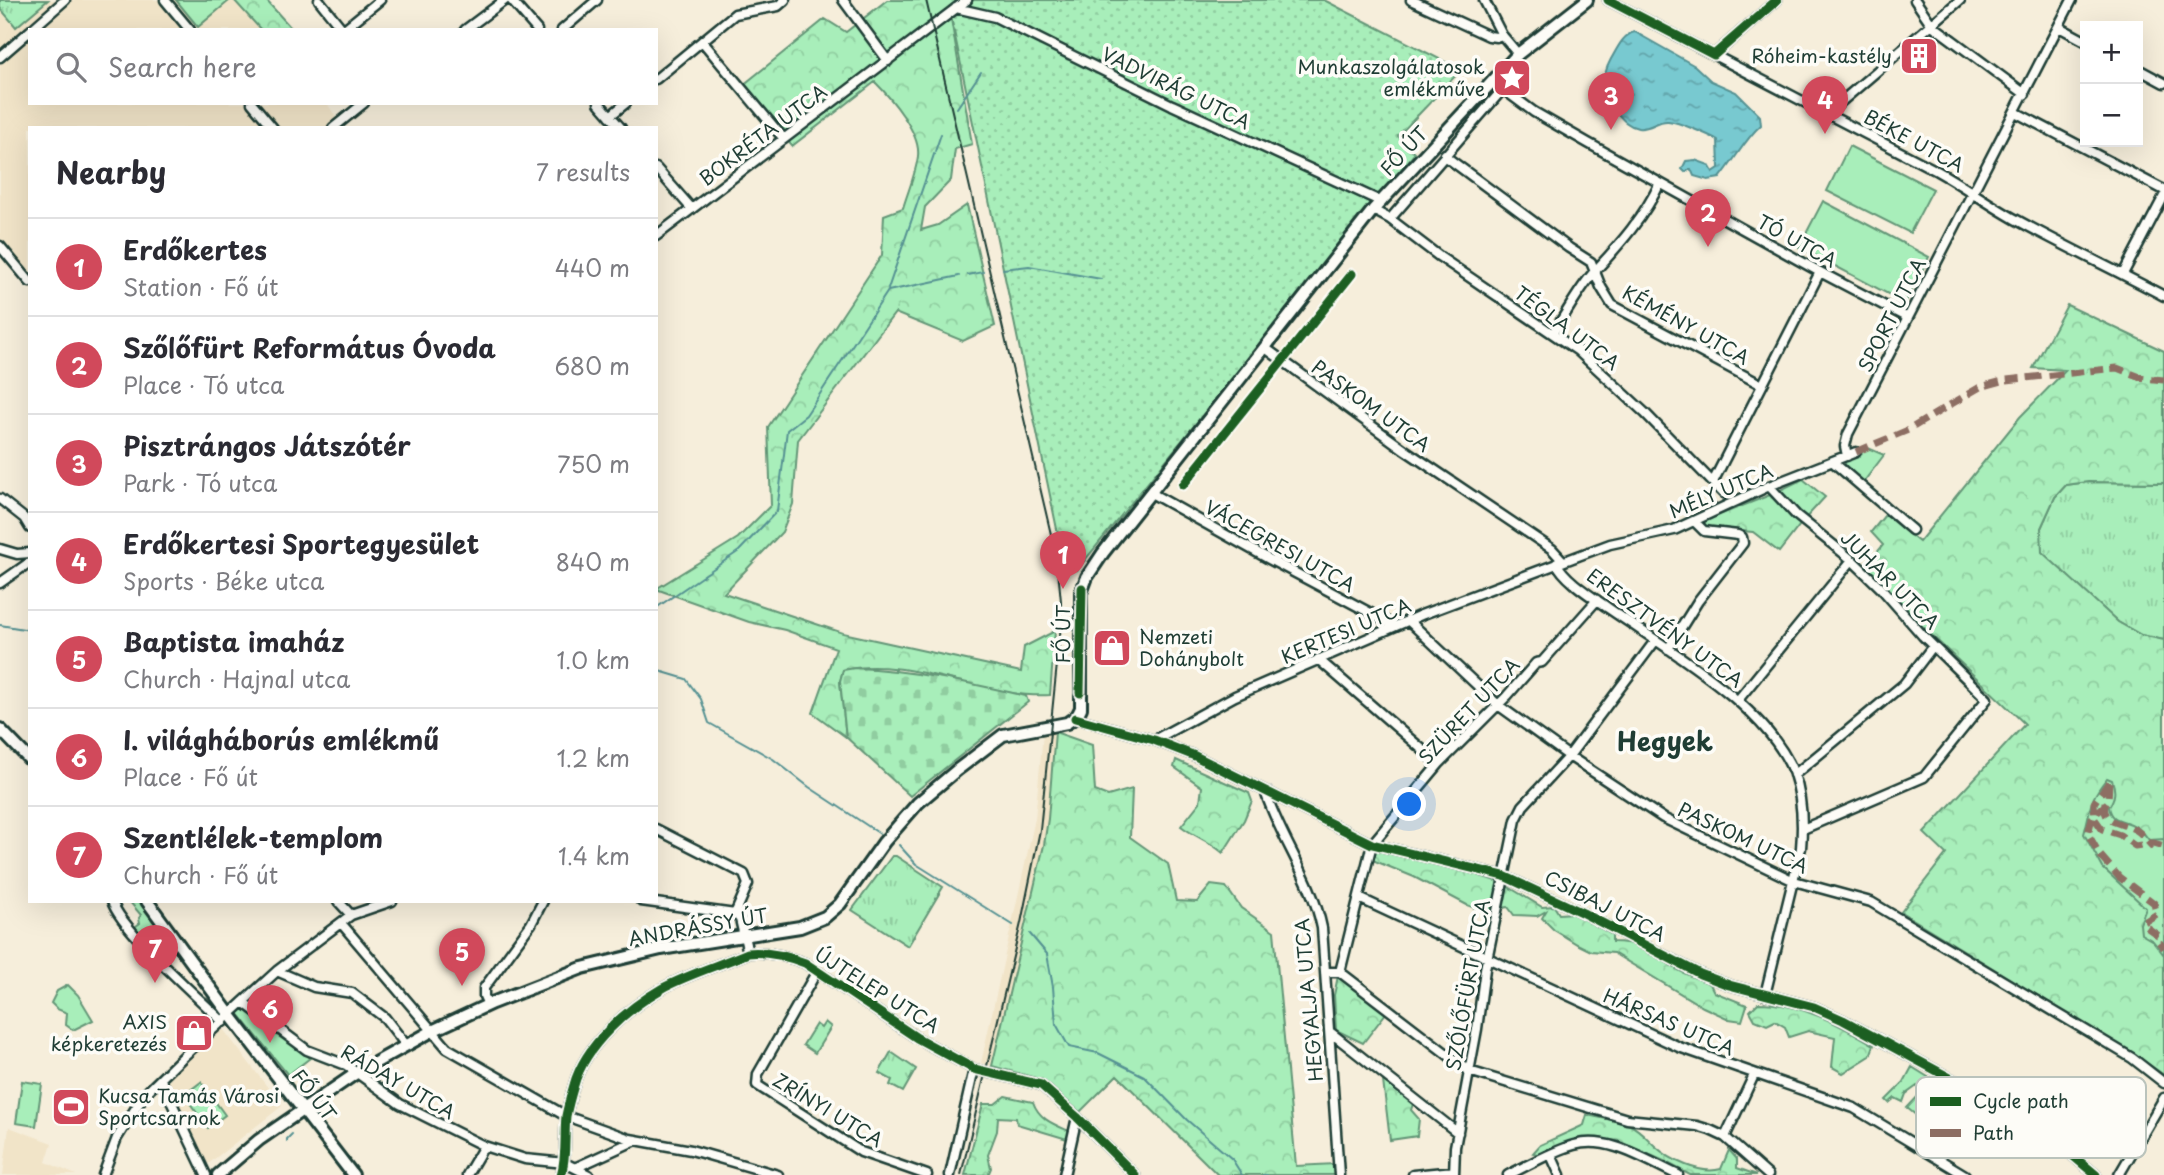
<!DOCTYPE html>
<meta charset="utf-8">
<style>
:root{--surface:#fff;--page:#f2f2f3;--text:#2b2b33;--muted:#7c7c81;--line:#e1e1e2;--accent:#d1495b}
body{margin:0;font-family:"Playpen Sans",sans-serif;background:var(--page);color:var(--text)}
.controls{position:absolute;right:21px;top:21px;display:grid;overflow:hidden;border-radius:0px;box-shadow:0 7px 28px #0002}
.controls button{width:63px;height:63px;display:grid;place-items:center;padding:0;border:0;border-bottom:2px solid var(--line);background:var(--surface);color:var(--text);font:35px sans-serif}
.you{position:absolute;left:1410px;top:805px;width:24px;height:24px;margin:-18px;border:5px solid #fff;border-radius:50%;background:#1a73e8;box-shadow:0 0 0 10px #1a73e833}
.badge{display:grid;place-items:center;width:46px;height:46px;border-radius:50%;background:var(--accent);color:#fff;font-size:23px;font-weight:700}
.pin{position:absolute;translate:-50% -58px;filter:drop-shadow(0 2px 4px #0008)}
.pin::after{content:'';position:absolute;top:37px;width:24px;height:21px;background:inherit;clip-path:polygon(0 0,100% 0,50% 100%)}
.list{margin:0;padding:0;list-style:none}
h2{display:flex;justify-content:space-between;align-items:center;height:91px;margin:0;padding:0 28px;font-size:30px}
h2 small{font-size:23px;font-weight:400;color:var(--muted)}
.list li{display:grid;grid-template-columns:46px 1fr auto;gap:21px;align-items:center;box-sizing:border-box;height:98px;padding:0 28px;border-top:2px solid var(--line)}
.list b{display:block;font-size:26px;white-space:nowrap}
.list p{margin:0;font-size:23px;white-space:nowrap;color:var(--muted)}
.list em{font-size:23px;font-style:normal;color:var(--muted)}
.icon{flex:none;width:38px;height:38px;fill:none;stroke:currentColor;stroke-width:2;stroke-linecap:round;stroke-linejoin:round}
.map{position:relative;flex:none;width:2164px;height:1175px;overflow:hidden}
.search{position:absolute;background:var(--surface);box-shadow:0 7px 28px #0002;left:28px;top:28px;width:630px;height:77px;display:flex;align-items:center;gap:18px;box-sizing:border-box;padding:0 24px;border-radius:0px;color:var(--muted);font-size:26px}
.panel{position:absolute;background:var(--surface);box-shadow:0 7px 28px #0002;left:28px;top:126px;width:630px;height:777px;border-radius:0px}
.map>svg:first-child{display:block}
</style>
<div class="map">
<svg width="2164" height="1175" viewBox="0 0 2164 1175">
<defs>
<pattern id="grass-tufts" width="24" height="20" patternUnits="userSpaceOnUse" patternTransform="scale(1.75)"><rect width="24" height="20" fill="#a8eeba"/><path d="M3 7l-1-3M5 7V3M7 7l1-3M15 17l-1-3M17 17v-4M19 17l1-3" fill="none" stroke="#90cda0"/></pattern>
<pattern id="forest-crowns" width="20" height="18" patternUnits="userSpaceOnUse" patternTransform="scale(1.75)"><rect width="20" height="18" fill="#a8eeba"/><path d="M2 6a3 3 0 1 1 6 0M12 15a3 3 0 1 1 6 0" fill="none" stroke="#90cda0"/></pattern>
<pattern id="cemetery-stones" width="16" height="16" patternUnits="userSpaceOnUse" patternTransform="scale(1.75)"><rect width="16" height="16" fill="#a8eeba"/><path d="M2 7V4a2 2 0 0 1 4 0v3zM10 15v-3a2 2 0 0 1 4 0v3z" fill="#90cda0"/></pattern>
<pattern id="garden-dots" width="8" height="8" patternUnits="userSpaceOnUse" patternTransform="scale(1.75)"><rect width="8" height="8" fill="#a8eeba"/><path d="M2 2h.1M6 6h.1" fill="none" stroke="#90cda0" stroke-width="1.8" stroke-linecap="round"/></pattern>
<pattern id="water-ripples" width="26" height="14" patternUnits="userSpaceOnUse" patternTransform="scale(1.75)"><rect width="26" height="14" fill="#78c9d0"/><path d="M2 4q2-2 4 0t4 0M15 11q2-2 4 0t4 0" fill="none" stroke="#62a4aa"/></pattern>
</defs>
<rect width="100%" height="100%" fill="#f6eedb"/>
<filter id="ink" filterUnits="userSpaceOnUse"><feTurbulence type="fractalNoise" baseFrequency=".0143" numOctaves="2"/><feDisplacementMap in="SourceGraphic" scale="14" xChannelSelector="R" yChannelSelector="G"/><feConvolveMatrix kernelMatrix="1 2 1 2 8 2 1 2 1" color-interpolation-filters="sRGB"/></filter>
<g filter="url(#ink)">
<path fill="#f1e4c8" d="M48 0H234L261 30H30V103H327L343 128H30V274L0 238V8L16 27Z
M1055 732 1048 819 1044 845 992 1066 981 1063 1035 819 1043 733Z
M223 1029 282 1106 208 1164 168 1082 181 1063Z
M9 1127 52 1143 46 1162 76 1175H3Z"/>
<path fill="url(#grass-tufts)" stroke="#649677" stroke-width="2" d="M0 0H48L16 27 0 8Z
M2088 482 2164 483V640L2141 635 2118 622 2041 552V528L2055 497 2066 485Z
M892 856H896L943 887 908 946 852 910Z
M825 1022 831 1027 815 1053 803 1045 816 1024 821 1028Z
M891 1052 916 1069 903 1092 890 1085 892 1080 879 1073Z"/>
<path fill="url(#forest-crowns)" stroke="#649677" stroke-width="2" d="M234 0H266L293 30H261Z
M887 0H958L949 7 972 144 955 149 951 180 925 207 921 230 938 225 967 205 995 326 963 341 895 313 798 440 793 504 782 532 724 593 843 633 1021 672 1024 647 1055 631 1050 695C981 699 912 655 843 670L840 681 846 737 813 713 836 648 785 630 749 622 656 589 738 538 771 505 768 427 882 255 884 215 903 208C908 191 916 173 918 156 921 133 890 97 875 82L792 146 742 86 825 19 846 32Z
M2067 305 2164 351V483L2088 482 2066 485 2055 497 2041 528 2042 552 2118 622 2141 635 2164 640V1075L2140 1058 1901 912 1946 854 1924 833 2025 724 1863 570 1883 545 1871 532 1885 515 1919 542 2020 417 2066 370 2033 368Z
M1803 479 1825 497 1803 521 1779 552 1753 532 1706 528 1704 521 1770 495Z
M1055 732 1092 745 1095 791 1108 796 1132 789 1130 837 1168 864 1176 901 1197 902 1211 885 1226 887 1241 908 1274 931 1296 1166 1335 1164 1336 1175H1218L1117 1075 1080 1112 1043 1080 992 1066 1044 845 1048 819Z
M1176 760 1249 793 1252 801 1244 820 1223 853C1210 841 1195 837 1181 826L1200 802 1202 787 1174 767Z
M1374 848 1452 867 1499 882 1491 914 1467 905 1414 877 1370 859Z
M1507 886 1542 907 1554 906 1559 914 1573 913 1612 935V942C1650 942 1654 958 1684 973 1692 977 1701 980 1710 984L1714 992 1747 1005 1742 1021 1729 1019 1703 1007 1613 953 1591 951 1577 944 1554 930 1542 918 1546 911 1537 916 1514 915 1508 907 1502 908Z
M1338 976 1386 1013 1363 1043 1336 1030 1334 995Z
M1758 1003C1800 1003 1839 1024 1874 1045L1870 1056 1843 1073 1832 1067 1835 1037 1808 1031 1789 1037 1785 1027 1775 1021 1767 1025 1755 1020 1750 1011Z
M1912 1067 1944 1087 1917 1116 1907 1108 1922 1092 1917 1086 1906 1094 1903 1102 1895 1098 1889 1103 1886 1100 1904 1082Z
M1383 1081 1414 1101 1411 1110 1419 1119 1417 1136 1390 1140Z
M1005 1096 1033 1102C1039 1119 1053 1124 1069 1131L1067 1139 1017 1124 1016 1118 998 1117 997 1131 988 1155 991 1168 988 1175H965L983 1104H995Z
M1587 1115C1601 1118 1618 1120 1630 1125 1641 1130 1647 1139 1655 1146 1670 1160 1700 1175 1721 1169L1729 1150 1737 1159V1168L1757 1175H1690L1664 1161 1618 1141 1596 1138 1578 1139 1541 1155 1533 1153 1540 1145 1584 1125Z"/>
<path fill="url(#cemetery-stones)" stroke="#649677" stroke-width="2" d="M855 668C913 670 969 683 1026 696L1028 702 910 796 846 737 840 681 843 670Z"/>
<path fill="#a8eeba" stroke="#649677" stroke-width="2" d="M176 0H228L229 1 198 27Z
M1849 146 1933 189 1910 233 1827 191Z
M1823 201 1929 257 1905 303 1799 247Z
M1868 448 1884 455 1862 484 1847 471 1844 459Z
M2107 778 2112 780C2116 791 2115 797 2109 807 2112 821 2119 819 2131 824 2138 827 2144 833 2149 840L2164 839V955L2153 941 2141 934 2140 924 2146 908 2103 868 2084 834C2092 806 2087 803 2107 778Z
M129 901H143L163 936 152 949 132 929 140 923 139 918 141 915Z
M68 985 78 995 93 1020 73 1030 66 1025 67 1013 57 1009 51 1003 57 991Z
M243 1005 258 1019 257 1021 290 1044 292 1043 310 1058 288 1075 237 1012Z
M22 1081 42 1084 36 1126 16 1123Z
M201 1082 225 1115 208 1128 184 1095Z"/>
<path fill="url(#garden-dots)" stroke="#649677" stroke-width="2" d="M958 0H1324L1461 70 1398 136 1415 153 1077 570 1059 539 949 7Z"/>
<path fill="url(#water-ripples)" stroke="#549192" stroke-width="2" d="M1635 32 1695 66 1711 81 1736 92 1760 116 1761 125C1744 140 1735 160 1720 178L1708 180 1694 176 1691 169 1685 172 1682 169 1686 161 1695 160 1709 165 1713 172 1719 168 1718 140C1709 135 1679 122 1668 121 1657 120 1650 130 1638 128 1628 126 1623 120 1617 113 1602 96 1600 79 1611 59 1617 49 1623 34 1635 32Z"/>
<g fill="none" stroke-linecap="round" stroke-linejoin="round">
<path stroke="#549192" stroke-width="2" d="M957 108 981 72
M1003 269 1029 266 1101 279
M968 275 983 272
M888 289 941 134
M656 608 739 551 777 511 787 430 806 415 888 291 959 276
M0 625 30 630
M656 670 686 679 701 699 709 723 773 759 809 787 880 834
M899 845 916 864 1013 925
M1030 934 1047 954 1053 987 1056 1024 1069 1047 1098 1053 1144 1076 1187 1120 1232 1159 1242 1175
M287 1141V1139L292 1134
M1263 1175H1267"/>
<g stroke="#1f3d34" stroke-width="13">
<path id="minor" d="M165 0 190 30
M319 0 343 30
M511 0 537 30
M843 0 888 61
M1411 0 1489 36 1496 37 1502 35 1518 54
M1484 0 1502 35
M1608 0 1937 171C1964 186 1988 204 2015 219 2064 246 2115 270 2164 296
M1915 0 1932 25 2025 94
M956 8 995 17 1172 105 1382 202
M2059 27 2085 41
M31 30 65 0
M343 30 380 0
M465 30 505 0
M562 30 597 0
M702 41 784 139
M1714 55 1777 0
M0 57 30 31
M2138 69 2164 83
M656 79 735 14 778 6 785 0
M1491 83 1503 89 1534 112 1588 143 1820 272 1908 318
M252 103 273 128
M599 103 621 128
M2015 112 2164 190
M1828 113 1960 0
M610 116 626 103
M333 128 364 103
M1445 154 1449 159 1569 248 1591 262 1601 287 1612 305 1762 385
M656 168 692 209
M1373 210 1390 219 1440 257 1578 351 1645 413 1723 493
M1390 219 1503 89
M656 236 967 0
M0 246 30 282
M2123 274 2164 196
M1553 333C1567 313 1579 288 1596 270 1621 243 1644 217 1660 183
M1264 347 1405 450 1552 549 1563 561
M1847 456 1845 446 1848 434 2072 0
M1833 462 1912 530
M1713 482 1820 272
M1769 486 1796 515 1852 560 1881 588 1923 636 1987 699 1924 777 1803 829
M1151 493 1269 559 1395 626
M0 499 24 518 30 528
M0 549 17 554 30 553
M1557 563C1563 579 1594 598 1608 608 1667 649 1768 706 1794 774 1802 797 1803 825 1801 848L1765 995
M0 583 30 562
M1408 620 1498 705 1569 756 1663 818 1794 881 1871 902 2132 1058 2164 1083
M1668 649 1698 601 1743 543 1742 537 1738 535 1704 531 1694 521
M1318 659 1439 764
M1738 700 1852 560
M1075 718 1154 740 1195 756 1372 844 1504 876 1583 913 1700 974 1729 985 1814 1007 1843 1020 2035 1124 2096 1175
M1154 740 1235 696 1421 615 1610 544 1674 530 1769 486 1856 452
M1794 775 1904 684 1933 646
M1265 791C1280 838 1312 879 1322 928L1339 1175
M656 829 744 874 748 884 735 914
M1359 898 1679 1047 1854 1108 1965 1175
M112 901C120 929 198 997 223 1022
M338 901 351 915
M641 901 735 914 740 919 748 953
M341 923 447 1048 566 1116 630 1139 691 1150 778 1175
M277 971 314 987 352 993 385 1018 406 1045
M817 971 758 1074 757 1085 861 1152 927 1175
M1325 972H1340L1469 1071 1627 1119 1697 1126 1710 1130 1725 1137 1768 1175
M1340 972 1372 844 1439 764 1507 696 1536 663 1542 662 1597 600
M243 1002 307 1050 346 1065 400 1104 484 1146 525 1159 565 1163 589 1175
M488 1005 484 996V988L531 924 543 901
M1330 1032 1458 1133
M161 1080 206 1175
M1725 1137 1754 1075
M1551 1155 1560 1175
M577 1167 636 1140
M103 1175 117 1138 144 1095 184 1056 277 971 351 915 392 901
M467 1175 484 1146
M561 1175C567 1156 564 1136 566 1116 568 1106 571 1095 574 1085 585 1045 628 1008 663 988 689 974 720 965 748 953 767 951 786 956 805 963L917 1038 974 1069 1041 1085 1077 1117 1135 1175
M950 1175 974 1069
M1064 1175 1077 1117
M1413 1175 1454 1171
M1454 1175 1455 1147 1477 1029 1485 969 1516 820 1523 806 1569 756 1655 641
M1508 1175C1529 1165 1552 1151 1574 1145 1609 1135 1647 1161 1678 1175
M2119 1175 2164 1098"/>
</g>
<g stroke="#1f3d34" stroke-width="16">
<path id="major" d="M0 729 30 760
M147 901 230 1015 353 1175
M218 1175 259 1140 355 1074 434 1030 492 1003 582 968 661 949 800 927 825 917 840 904 884 842 918 803 957 770 1003 735 1067 723 1077 716 1081 708V593L1087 577 1103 553 1373 210 1518 54 1587 0"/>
</g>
<use href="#minor" stroke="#fdfcf7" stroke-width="8"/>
<use href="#major" stroke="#fdfcf7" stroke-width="10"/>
<path stroke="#1f3d34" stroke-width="2" d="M926 0 1057 560 1061 601V625L1040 830 1021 923 961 1175"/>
<path stroke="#8d6e63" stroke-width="7" stroke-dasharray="14 7" stroke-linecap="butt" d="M1856 452 1908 430 1980 387 2006 380 2117 368 2143 378 2164 380
M2109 782 2108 802 2092 818 2088 834 2100 855 2119 877 2154 903 2157 914 2144 922 2145 926 2159 936V942L2164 948
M2109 782 2094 803 2095 819 2102 829 2120 835 2135 846 2154 843 2164 846
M2105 802C2101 825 2122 822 2136 830 2143 834 2147 842 2153 847"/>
<g stroke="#fdfcf7" stroke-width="13">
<path id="cycleway" d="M1608 0 1714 55 1777 0
M1183 485 1352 274
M1080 693 1082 588
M1075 718 1154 740 1195 756 1372 844 1504 876 1583 913 1700 974 1729 985 1814 1007 1843 1020 2035 1124 2096 1175
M561 1175C567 1156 564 1136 566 1116 568 1106 571 1095 574 1085 585 1045 628 1008 663 988 689 974 720 965 748 953 767 951 786 956 805 963L917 1038 974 1069 1041 1085 1077 1117 1135 1175"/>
</g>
<use href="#cycleway" stroke="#1b5e20" stroke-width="9"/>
</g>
</g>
<defs>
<g id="building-square" transform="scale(2.0125)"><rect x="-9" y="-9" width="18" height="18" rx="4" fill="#d1495b" stroke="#fdfcf7"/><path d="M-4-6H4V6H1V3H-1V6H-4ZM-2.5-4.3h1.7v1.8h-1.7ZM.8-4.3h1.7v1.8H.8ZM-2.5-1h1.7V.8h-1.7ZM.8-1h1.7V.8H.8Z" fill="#fff"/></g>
<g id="sight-square" transform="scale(2.0125)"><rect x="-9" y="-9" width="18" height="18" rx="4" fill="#d1495b" stroke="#fdfcf7"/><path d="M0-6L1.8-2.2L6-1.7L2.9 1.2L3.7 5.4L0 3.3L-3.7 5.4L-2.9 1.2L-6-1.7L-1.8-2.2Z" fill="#fff"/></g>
<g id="shop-square" transform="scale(2.0125)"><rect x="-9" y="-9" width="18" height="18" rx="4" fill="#d1495b" stroke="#fdfcf7"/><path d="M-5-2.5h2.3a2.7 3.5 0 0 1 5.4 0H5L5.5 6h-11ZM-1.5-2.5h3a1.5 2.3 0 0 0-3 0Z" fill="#fff"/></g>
<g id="stadium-square" transform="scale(2.0125)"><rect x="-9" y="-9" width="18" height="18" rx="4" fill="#d1495b" stroke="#fdfcf7"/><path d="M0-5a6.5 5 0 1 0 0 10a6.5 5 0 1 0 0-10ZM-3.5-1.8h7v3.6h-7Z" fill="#fff"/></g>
</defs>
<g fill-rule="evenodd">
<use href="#building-square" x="1919" y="56"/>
<use href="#sight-square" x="1512" y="78"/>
<use href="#shop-square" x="1112" y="648"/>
<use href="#shop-square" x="194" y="1033"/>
<use href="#stadium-square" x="71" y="1107"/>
</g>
<g text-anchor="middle" stroke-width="7" stroke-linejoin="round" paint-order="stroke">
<g font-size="19" fill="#1f3d34" stroke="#fdfcf7" text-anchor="end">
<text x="1892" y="63">Róheim-kastély</text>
<text x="1485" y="74">Munkaszolgálatosok<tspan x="1485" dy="22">emlékműve</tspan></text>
<text x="1139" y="644" text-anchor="start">Nemzeti<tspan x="1139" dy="22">Dohánybolt</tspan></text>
<text x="167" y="1029">AXIS<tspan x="167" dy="22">képkeretezés</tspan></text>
<text x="98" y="1103" text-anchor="start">Kucsa Tamás Városi<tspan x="98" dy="22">Sportcsarnok</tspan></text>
</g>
<g font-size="19" fill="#1f3d34" stroke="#fdfcf7">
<text transform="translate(1176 88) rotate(26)" y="7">VADVIRÁG UTCA</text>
<text transform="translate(763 135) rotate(-37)" y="7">BOKRÉTA UTCA</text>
<text transform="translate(1914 141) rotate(28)" y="7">BÉKE UTCA</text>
<text transform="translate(1404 151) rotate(-47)" y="7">FŐ ÚT</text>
<text transform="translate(1797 241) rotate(29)" y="7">TÓ UTCA</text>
<text transform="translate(1892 315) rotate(-63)" y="7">SPORT UTCA</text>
<text transform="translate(1686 325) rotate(29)" y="7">KÉMÉNY UTCA</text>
<text transform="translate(1567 328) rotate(37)" y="7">TÉGLA UTCA</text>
<text transform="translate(1371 406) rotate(36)" y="7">PASKOM UTCA</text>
<text transform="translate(1721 491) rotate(-23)" y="7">MÉLY UTCA</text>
<text transform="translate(1280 546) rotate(29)" y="7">VÁCEGRESI UTCA</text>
<text transform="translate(1890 580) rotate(45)" y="7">JUHAR UTCA</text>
<text transform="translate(1665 628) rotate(36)" y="7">ERESZTVÉNY UTCA</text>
<text transform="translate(1346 631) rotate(-23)" y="7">KERTESI UTCA</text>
<text transform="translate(1063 634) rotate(-90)" y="7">FŐ ÚT</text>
<text transform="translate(1469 711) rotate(-47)" y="7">SZÜRET UTCA</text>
<text transform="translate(1743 838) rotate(25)" y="7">PASKOM UTCA</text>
<text transform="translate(1605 906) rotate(27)" y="7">CSIBAJ UTCA</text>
<text transform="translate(698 927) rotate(-10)" y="7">ANDRÁSSY ÚT</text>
<text transform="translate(1468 985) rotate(-80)" y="7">SZŐLŐFÜRT UTCA</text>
<text transform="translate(877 990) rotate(32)" y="7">ÚJTELEP UTCA</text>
<text transform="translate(1309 1000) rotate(-95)" y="7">HEGYALJA UTCA</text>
<text transform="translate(1669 1022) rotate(23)" y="7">HÁRSAS UTCA</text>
<text transform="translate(398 1082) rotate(30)" y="7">RÁDAY UTCA</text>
<text transform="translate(314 1095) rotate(53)" y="7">FŐ ÚT</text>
<text transform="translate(828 1110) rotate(31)" y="7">ZRÍNYI UTCA</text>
</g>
<g font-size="26" font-weight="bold" fill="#1f3d34" stroke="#fdfcf7">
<text x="1665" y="751">Hegyek</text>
</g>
</g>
<rect x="1916" y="1077" width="230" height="81" rx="10" fill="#fdfcf7" stroke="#bac3bc" stroke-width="2"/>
<rect x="1930" y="1097" width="31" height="9" fill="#1b5e20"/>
<rect x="1930" y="1129" width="31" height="8" fill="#8d6e63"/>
<g font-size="19" fill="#1f3d34">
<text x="1973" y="1108">Cycle path</text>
<text x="1973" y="1140">Path</text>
</g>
</svg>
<div class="controls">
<button>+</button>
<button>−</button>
</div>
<div class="you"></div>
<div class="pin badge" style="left:1063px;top:589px">1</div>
<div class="pin badge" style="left:1708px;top:247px">2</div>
<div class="pin badge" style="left:1611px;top:130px">3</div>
<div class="pin badge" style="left:1825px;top:134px">4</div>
<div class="pin badge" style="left:462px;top:986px">5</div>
<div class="pin badge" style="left:270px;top:1043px">6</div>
<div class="pin badge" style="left:155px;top:983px">7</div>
<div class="search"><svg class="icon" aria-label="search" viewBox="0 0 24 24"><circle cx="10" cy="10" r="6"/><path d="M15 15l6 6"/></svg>Search here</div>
<section class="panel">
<h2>Nearby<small>7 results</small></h2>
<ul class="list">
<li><span class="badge">1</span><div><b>Erdőkertes</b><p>Station · Fő út</p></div><em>440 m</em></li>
<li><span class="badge">2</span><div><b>Szőlőfürt Református Óvoda</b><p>Place · Tó utca</p></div><em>680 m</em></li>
<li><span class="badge">3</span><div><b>Pisztrángos Játszótér</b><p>Park · Tó utca</p></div><em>750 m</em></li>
<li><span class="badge">4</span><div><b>Erdőkertesi Sportegyesület</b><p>Sports · Béke utca</p></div><em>840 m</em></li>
<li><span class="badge">5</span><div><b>Baptista imaház</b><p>Church · Hajnal utca</p></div><em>1.0 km</em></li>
<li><span class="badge">6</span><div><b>I. világháborús emlékmű</b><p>Place · Fő út</p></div><em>1.2 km</em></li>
<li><span class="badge">7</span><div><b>Szentlélek-templom</b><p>Church · Fő út</p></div><em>1.4 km</em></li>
</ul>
</section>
</div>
